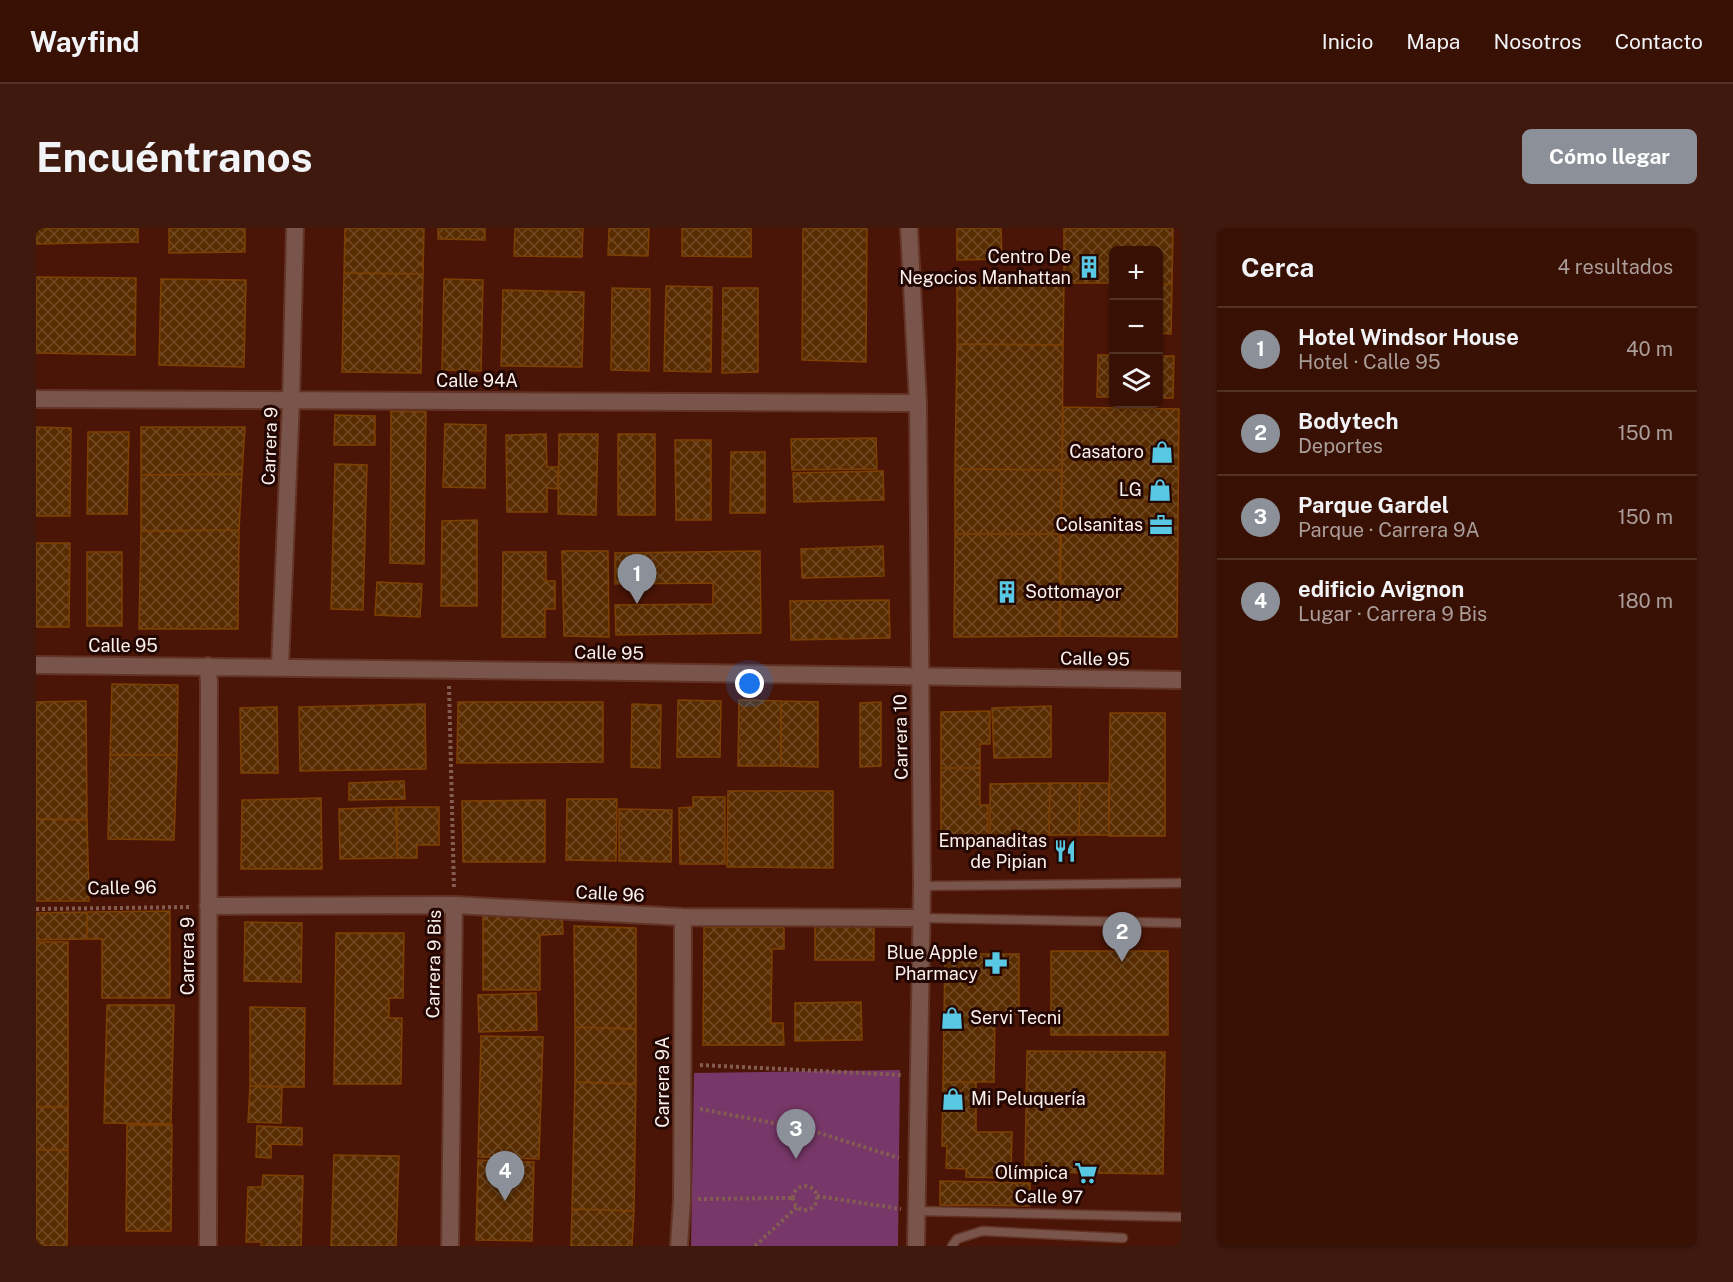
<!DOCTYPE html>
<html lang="es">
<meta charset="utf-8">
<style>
:root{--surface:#381004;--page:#3f190e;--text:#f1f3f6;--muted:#ab9d9a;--line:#523026;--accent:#8c9099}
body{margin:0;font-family:"Public Sans",sans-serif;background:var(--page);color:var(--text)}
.controls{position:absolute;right:18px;top:18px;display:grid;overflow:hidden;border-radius:9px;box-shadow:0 2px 4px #0004}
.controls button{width:54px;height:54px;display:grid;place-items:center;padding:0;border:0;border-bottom:2px solid var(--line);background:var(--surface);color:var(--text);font:30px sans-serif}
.you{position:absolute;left:714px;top:456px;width:21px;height:21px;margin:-15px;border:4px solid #fff;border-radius:50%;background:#1a73e8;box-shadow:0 0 0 9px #1a73e833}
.badge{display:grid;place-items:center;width:39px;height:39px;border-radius:50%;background:var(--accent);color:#fff;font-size:20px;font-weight:700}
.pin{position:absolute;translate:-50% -50px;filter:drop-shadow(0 2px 3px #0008)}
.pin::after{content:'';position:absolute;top:32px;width:21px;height:18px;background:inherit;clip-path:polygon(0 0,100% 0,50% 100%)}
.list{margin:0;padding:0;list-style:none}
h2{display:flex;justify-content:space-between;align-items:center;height:78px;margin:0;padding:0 24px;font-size:26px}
h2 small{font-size:20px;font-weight:400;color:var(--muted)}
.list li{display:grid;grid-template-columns:39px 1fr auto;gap:18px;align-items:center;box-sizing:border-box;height:84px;padding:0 24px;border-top:2px solid var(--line)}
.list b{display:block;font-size:22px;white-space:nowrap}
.list p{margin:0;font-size:20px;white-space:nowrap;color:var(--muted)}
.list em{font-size:20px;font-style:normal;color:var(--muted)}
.icon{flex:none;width:33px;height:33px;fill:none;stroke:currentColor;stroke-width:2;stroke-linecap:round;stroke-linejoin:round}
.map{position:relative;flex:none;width:1145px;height:1018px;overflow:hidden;border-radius:9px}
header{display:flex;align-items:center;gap:36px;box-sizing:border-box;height:84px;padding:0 30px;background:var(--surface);border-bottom:2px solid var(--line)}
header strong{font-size:28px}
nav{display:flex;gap:33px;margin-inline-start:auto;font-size:21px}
.intro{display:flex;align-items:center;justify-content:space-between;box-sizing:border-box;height:144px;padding:0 36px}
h1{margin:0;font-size:42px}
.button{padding:15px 27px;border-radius:9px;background:var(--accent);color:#fff;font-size:21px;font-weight:700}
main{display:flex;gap:36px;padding:0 36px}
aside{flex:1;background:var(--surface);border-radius:9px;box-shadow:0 2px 4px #0004}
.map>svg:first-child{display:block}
</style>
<header>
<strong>Wayfind</strong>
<nav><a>Inicio</a><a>Mapa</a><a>Nosotros</a><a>Contacto</a></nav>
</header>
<div class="intro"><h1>Encuéntranos</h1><a class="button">Cómo llegar</a></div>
<main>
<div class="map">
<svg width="1145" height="1018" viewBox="0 0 1145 1018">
<defs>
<pattern id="building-cross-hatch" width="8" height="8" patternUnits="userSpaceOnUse" patternTransform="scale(1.5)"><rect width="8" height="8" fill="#592c00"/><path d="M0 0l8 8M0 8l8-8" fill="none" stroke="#724b26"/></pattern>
</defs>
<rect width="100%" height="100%" fill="#4a1506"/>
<path fill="#773768" d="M864 842 862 1018H655L658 845Z"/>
<path fill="url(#building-cross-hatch)" stroke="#7d4003" stroke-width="1.5" d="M0 0H102V14L0 16Z
M133 0H209V24L133 25Z
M309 0H388L387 46 308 45Z
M402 0H449V12L402 11Z
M479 0H547L546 29 478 28Z
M573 0H613L612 28 572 27Z
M646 0H715V29L646 28Z
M767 0H831L830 134 766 132Z
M921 0H965L966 31 921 32Z
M1028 0H1137L1136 56H1122V22H1078V55H1028Z
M308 45 387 46 385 145 306 144Z
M0 49 100 50 99 127 0 125Z
M125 51 210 52 208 139 123 137Z
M408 51 447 52 445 143 406 142Z
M921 54 1028 55 1027 117 921 116Z
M1122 56H1136L1135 106 1122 105Z
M630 58 676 59 675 144 628 143Z
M576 60 614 61 613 143 575 142Z
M687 60H722V144L686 145Z
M467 62 548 64 546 139 465 138Z
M921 116 1027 117 1026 242 919 241Z
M1062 127H1078V169H1061Z
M1122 128H1138L1137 170H1122Z
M1027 179 1143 181 1141 409 1024 408Z
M355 183 390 184 388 336 354 335Z
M299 187 339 188V217H298Z
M409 196 450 197 449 260 407 259Z
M0 199 35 200 34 288H0Z
M105 199H209L206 246 105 247Z
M52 204H93L91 286H51Z
M510 206 511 239H522V261L511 260V284H471L470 207Z
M523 206H562L560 287 522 286Z
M582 206H619V287H582Z
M840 210 841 241 756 242 755 211Z
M639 212H675V292H640Z
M695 224H729V285H694Z
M299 236 331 237 327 382 295 381Z
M919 241 1026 242 1024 306H919Z
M847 243 848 272 758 274 757 245Z
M206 246 203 302 105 303V247Z
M441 292V378H405L406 293Z
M203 302 202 401H103L105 303Z
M919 306H1024V408L918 409Z
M0 315H34L33 399H0Z
M847 318 848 348 766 350 765 321Z
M526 323H572L573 409 528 408Z
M724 323 725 405 580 407 579 377 677 376V355L579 356V325Z
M51 324H86V398H51Z
M467 324H510V353H519V381H509V409H466Z
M341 354 386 356 384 389 339 387Z
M853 372 854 410 755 412 754 373Z
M76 456 142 457 141 527H74Z
M642 472 685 473 684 529H641Z
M703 472 745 473V538H702Z
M50 473 51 592 0 591V474Z
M745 473 782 474V539L745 538Z
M422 474H567V534L421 535Z
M845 474V538L824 539V475Z
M389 476 390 541 264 543 263 479Z
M596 476 625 477 624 540 595 539Z
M1015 478V529L958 530 956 480Z
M241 479 242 545H205L204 480Z
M954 483V516H944V540H905V484Z
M1074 485H1129V608H1073Z
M74 527H141L138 612 72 611Z
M905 540H944V577H952V608L905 609Z
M368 553 369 571 313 572V555Z
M1014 555H1044L1043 607H1013Z
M1014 555 1013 607 954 608V556Z
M1044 555H1073V607H1043Z
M692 563H797V640L691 639Z
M657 569H689V636H644L643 580 657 579Z
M285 570 286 641H205L206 572Z
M531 571H581L580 633 530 632Z
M509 572V634H427L426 573Z
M360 579 361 630 304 631 303 581Z
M361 579H403V617H381V630H361Z
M583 581 636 582 635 634 583 633Z
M0 591 51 592 53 673H0Z
M134 683V770H66V711H51V684Z
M51 684V711L0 712V685Z
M526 686 527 706 504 707V762H447V687Z
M209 694 266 695 265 754 208 753Z
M779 696H838V732H779Z
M538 698 600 700V801L539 799Z
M668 699H748V721H736L735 795H747L748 817H667Z
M300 705H368L367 770H353V790H366L365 856H298Z
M0 714H32V879H0Z
M1015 723H1132V807H1015Z
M909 726H983V786H959L958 854H907Z
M500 765 501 802 443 804 442 767Z
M825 774 826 812 759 813V775Z
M71 777H138L135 896 68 895Z
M214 779 269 780 268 859 214 858Z
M539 799 600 801V856L539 854Z
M445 808 507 809 503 931 442 929Z
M991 823 1129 824 1127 946 989 944Z
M539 854 600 856 598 983 536 981Z
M907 854H940V904H976L975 950 930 949V941L910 940 911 918H906Z
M214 858 246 859 245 895 212 894Z
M0 879H32V922H0Z
M91 897H136L135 1003H90Z
M221 898 266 900V917L235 916V930L220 929Z
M0 922H32L31 1018H0Z
M298 927 363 928 360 1018H295Z
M442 932 498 934 496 1013 440 1012Z
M227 947 267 948 265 1018H225V1014H210L212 959H226Z
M904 953 994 955V978L904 977Z
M536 981 598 983 596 1018H535Z"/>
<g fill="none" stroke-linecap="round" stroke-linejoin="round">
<g stroke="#633426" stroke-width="11">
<path id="lane" d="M886 658 1145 655
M885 690 1145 695
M880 983 1145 989
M916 1018 921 1011 946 1003 1087 1010"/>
</g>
<g stroke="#633426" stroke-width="20">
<path id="street" d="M873 0 882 175 886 658 880 1018
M0 171 882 175
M0 437C382 439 763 448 1145 452
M172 438 173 455 172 1018
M244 438 255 172 259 0
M172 678 418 677 647 689 885 690
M414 1018 418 677
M643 1018 646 972 647 689"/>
</g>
<path stroke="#845d52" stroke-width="4" stroke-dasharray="3 3" stroke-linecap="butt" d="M413 458 418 661
M0 681 156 679
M664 837 866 847
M664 881 774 902 863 930
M757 970a12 12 0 1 1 24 0a12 12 0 1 1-24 0Z
M781 968 865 981
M662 971 757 970
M719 1018 761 979"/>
<use href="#lane" stroke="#78544a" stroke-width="8"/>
<use href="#street" stroke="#78544a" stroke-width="16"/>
</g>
<defs>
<g id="building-bare" transform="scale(1.8)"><path d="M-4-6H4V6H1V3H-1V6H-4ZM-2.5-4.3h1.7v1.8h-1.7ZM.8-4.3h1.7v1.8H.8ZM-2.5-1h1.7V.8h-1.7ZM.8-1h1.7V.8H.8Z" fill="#59c8e4" stroke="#240702" stroke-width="2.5" paint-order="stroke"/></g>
<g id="shop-bare" transform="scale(1.8)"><path d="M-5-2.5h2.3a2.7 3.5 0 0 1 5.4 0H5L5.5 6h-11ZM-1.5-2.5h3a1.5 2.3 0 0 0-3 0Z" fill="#59c8e4" stroke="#240702" stroke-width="2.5" paint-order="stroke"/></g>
<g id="office-bare" transform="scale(1.8)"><path d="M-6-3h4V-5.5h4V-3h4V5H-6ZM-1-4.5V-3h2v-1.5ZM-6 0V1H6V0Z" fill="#59c8e4" stroke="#240702" stroke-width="2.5" paint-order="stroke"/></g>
<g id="restaurant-bare" transform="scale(1.8)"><path d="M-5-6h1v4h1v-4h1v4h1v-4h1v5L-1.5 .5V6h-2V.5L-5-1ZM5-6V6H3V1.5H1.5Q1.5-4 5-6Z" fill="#59c8e4" stroke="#240702" stroke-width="2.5" paint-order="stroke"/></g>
<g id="pharmacy-bare" transform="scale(1.8)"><path d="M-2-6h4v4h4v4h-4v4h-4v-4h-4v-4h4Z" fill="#59c8e4" stroke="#240702" stroke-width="2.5" paint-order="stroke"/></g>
<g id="supermarket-bare" transform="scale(1.8)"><path d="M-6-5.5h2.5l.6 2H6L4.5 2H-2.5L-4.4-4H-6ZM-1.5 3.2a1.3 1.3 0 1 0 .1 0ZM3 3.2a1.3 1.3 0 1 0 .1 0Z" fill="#59c8e4" stroke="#240702" stroke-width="2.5" paint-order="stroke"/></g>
</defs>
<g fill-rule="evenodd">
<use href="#building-bare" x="1053" y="39"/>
<use href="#shop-bare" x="1126" y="224"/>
<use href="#shop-bare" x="1124" y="262"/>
<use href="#office-bare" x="1125" y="297"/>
<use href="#building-bare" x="971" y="364"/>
<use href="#restaurant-bare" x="1029" y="623"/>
<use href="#pharmacy-bare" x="960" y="735"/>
<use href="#shop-bare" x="916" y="790"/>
<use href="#shop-bare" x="917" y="871"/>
<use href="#supermarket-bare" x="1050" y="945"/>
</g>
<g text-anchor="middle" stroke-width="6" stroke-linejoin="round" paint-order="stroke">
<g font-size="18" fill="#faf1ee" stroke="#240702" text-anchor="end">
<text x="1035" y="35">Centro De<tspan x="1035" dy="21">Negocios Manhattan</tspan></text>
<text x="1108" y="230">Casatoro</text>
<text x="1106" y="268">LG</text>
<text x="1107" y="303">Colsanitas</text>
<text x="989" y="370" text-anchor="start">Sottomayor</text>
<text x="1011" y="619">Empanaditas<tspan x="1011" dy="21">de Pipian</tspan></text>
<text x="942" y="731">Blue Apple<tspan x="942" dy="21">Pharmacy</tspan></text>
<text x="934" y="796" text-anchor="start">Servi Tecni</text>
<text x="935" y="877" text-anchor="start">Mi Peluquería</text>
<text x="1032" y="951">Olímpica</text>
</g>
<g font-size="18" fill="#faf1ee" stroke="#240702">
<text x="441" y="159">Calle 94A</text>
<text transform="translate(234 218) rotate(-88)" y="6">Carrera 9</text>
<text x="87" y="424">Calle 95</text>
<text transform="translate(573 425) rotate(1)" y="6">Calle 95</text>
<text transform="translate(1059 431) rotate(1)" y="6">Calle 95</text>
<text transform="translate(865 509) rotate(-91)" y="6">Carrera 10</text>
<text transform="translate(86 660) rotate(-1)" y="6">Calle 96</text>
<text transform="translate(574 666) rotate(3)" y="6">Calle 96</text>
<text transform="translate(152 728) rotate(-90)" y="6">Carrera 9</text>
<text transform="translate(398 736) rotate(-89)" y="6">Carrera 9 Bis</text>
<text transform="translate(627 854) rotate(-90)" y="6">Carrera 9A</text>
<text transform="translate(1013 969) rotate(1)" y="6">Calle 97</text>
</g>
</g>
</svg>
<div class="controls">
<button>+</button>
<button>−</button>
<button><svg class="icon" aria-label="layers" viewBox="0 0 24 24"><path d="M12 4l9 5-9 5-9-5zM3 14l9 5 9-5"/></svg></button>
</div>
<div class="you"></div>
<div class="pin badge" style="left:601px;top:376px">1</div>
<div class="pin badge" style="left:1086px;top:734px">2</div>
<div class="pin badge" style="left:760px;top:931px">3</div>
<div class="pin badge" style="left:469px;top:973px">4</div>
</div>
<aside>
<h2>Cerca<small>4 resultados</small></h2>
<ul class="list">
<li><span class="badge">1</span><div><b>Hotel Windsor House</b><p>Hotel · Calle 95</p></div><em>40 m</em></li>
<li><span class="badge">2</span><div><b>Bodytech</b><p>Deportes</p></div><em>150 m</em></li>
<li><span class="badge">3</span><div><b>Parque Gardel</b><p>Parque · Carrera 9A</p></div><em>150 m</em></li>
<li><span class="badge">4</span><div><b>edificio Avignon</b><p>Lugar · Carrera 9 Bis</p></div><em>180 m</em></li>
</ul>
</aside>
</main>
